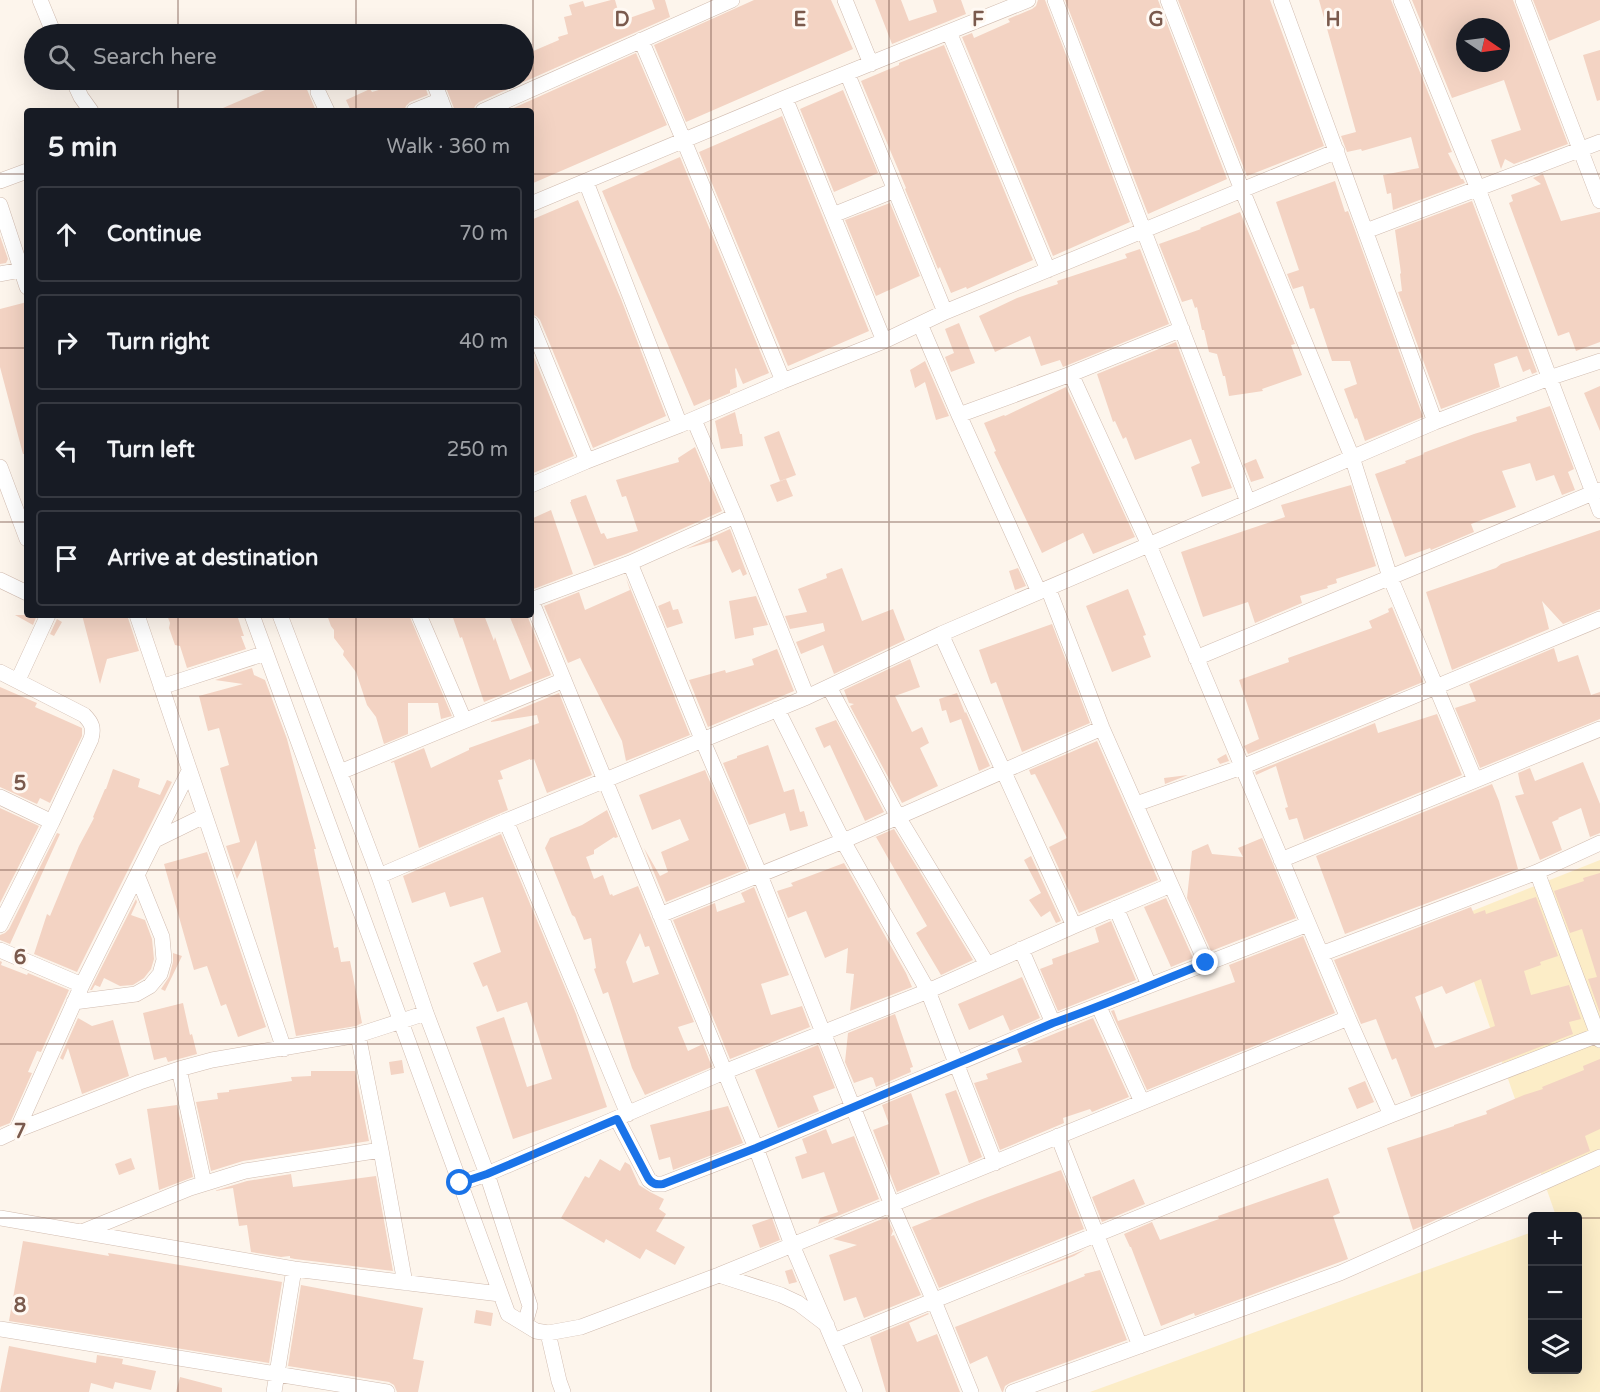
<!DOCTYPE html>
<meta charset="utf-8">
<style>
:root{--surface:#171b24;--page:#242831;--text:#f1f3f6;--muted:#9ea1a6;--line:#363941}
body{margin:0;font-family:"Varela Round",sans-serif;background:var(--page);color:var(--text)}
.controls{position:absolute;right:18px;bottom:18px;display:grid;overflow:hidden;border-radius:6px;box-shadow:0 6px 24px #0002}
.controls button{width:54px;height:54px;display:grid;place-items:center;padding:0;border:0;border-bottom:2px solid var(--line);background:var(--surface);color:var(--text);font:30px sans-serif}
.compass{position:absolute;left:1456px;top:18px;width:54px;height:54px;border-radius:50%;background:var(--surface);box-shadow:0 6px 24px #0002;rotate:103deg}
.stop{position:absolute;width:18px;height:18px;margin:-14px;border:4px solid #1a73e8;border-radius:50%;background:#fff}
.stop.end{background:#1a73e8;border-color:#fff;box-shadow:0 2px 6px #0008}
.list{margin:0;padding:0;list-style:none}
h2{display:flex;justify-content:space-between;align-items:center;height:78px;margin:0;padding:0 24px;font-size:26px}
h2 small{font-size:20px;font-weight:400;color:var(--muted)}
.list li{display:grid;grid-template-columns:39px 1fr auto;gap:18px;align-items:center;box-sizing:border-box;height:96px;margin:0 12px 12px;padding:0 12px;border:2px solid var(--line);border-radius:6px}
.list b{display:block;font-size:22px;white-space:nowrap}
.list em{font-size:20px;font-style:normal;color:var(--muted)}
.icon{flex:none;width:33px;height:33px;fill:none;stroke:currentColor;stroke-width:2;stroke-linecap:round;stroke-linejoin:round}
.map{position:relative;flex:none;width:1600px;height:1392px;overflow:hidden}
.search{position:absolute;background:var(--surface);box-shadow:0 6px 24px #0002;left:24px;top:24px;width:510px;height:66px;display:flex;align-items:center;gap:15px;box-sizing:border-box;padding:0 21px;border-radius:33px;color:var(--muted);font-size:22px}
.panel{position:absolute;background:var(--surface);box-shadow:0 6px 24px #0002;left:24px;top:108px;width:510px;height:510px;border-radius:6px}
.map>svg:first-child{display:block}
</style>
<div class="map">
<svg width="1600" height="1392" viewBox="0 0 1600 1392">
<rect width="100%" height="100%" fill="#fdf5ec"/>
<path fill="#fcedc7" d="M1600 860V1392H1090L1532 1232V1370H1578V1216H1556L1452 919Z"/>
<path fill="#f3d3c3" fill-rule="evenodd" d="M611 0H615L621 21 655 9 652 0H665L670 17 479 102 475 106 473 111H455L443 80H524V55L559 40 558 37 568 34 564 17 572 15 569 5 583 1 585 7Z
M754 0H831L853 49 686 122 654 45Z
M875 0H901L909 21 937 12 933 0H961L966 14 892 44Z
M1038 0H1045L1130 222 1053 256 962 37 972 33 974 38 1010 22 1008 19 1032 9 1036 6Z
M1065 0H1158L1227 179 1148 214Z
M1178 0H1270L1324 146 1247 176Z
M1319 0H1391L1452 152 1448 153 1461 179H1463L1465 183 1393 210 1391 193 1387 194 1383 175 1419 168 1411 137 1362 151 1361 149 1347 152 1341 136 1356 132Z
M1412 0H1513L1568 144 1514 164 1505 159 1501 169 1491 140 1521 130 1504 80 1452 98ZM1465 27H1501V63H1465Z
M1533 0H1600V20L1549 41Z
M944 45 1033 260 967 289 966 287 951 293 940 267 938 269 905 189 906 188 861 81 899 65V63Z
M1600 50V100L1597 101 1583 55Z
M636 53 667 125 531 184V111H507Z
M288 80H303L316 111H216Z
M412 80H423L428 95 410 102 406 106 404 111H351L346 100 370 89 372 92Z
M843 90 878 173 834 192 800 109Z
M782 116 869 331 788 366 699 152Z
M680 157 769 373 743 384 736 368 735 369 737 387 730 390V393L711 401 710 399 694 406 602 191Z
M1543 174 1561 221 1600 212V342L1576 351 1569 332 1558 336 1509 203 1513 201 1511 195 1541 184 1533 178Z
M1335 181 1345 212 1348 211 1423 417 1365 441 1357 418 1355 419 1344 389 1357 384 1350 361H1332L1314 308 1310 309 1303 286 1293 289 1287 274 1299 270 1276 202Z
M578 200 621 299 666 416 593 448 540 320 536 316 531 314V220Z
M1472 201 1537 372 1532 374 1530 369 1523 372 1517 356 1494 364 1500 387 1441 409 1398 292 1402 291 1400 274 1401 273 1395 230Z
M890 203 920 276 876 296 845 220Z
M1240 212 1295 344 1291 345 1302 375 1262 389 1263 391 1229 396 1225 376H1223L1217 354 1209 352 1204 330H1202L1197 307 1195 308 1192 299 1182 302 1159 244 1201 229 1200 228Z
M0 236 8 259 6 263 0 264Z
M1140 249 1169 324 1063 367 1060 360 1041 366 1030 336 995 352 979 316 1017 298 1058 284 1057 281 1127 258 1125 254Z
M27 302V454H23L0 367V309Z
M959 323 975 363 951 372 945 357 954 353 945 329Z
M1176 342 1232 488 1202 497 1191 467 1200 463 1191 439 1135 460 1126 437 1123 439 1115 421 1113 422 1097 374Z
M531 350 574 456 531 474Z
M925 361 949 416 936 420 925 382 915 388 910 370Z
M1600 386V431L1584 393Z
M1066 387 1135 537 1093 554 1083 533 1042 553 994 452 996 451 984 423 1004 415 1005 416Z
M1550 406 1574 469 1568 472 1575 490 1562 495 1554 475 1536 481 1530 463 1502 471 1516 507 1471 524 1474 532 1431 550 1430 548 1405 557 1375 474 1406 463 1405 461 1424 454 1423 453 1474 434 1517 421 1516 417Z
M735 412 740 434H742L743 446 721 449 715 421Z
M779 431 796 475 780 481 764 437Z
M695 447 722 511 626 554 594 566 570 502H571V500L586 495 601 534 604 533 607 539 638 531 626 496 622 497 616 480 679 462 678 458Z
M1256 459 1264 478 1251 482 1244 464Z
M786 479 793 496 777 502 770 485Z
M1351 485 1376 566 1336 579 1337 583 1327 586 1328 588 1300 596 1302 603 1255 623 1248 602 1203 617 1181 552 1285 517 1281 505Z
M551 510 573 574 531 590V519Z
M730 529 747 574 743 576 740 569 732 573 717 540 686 549Z
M1600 530V609L1563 624 1542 601 1549 629 1452 670 1426 592 1496 568 1501 564Z
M842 568 862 621 893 609 905 640 834 674 823 645 801 654 796 642 825 631 823 623 790 629 785 616 807 612 798 589 827 578 826 574Z
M1018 568 1026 586 1015 590 1009 571Z
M626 578 690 735 626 761 622 741 580 658 568 663 544 606 579 592 585 610 630 590Z
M1128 589 1146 635 1143 636 1151 657 1112 672 1086 606Z
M756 596 768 625 753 628 754 635 735 639 729 601Z
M670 601 673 610 678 609 683 623 667 628 658 606Z
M1392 607 1423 682 1248 754 1244 746 1259 739 1239 680 1289 662 1288 658 1372 628 1369 621 1389 612 1388 609Z
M15 615H37L33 625Z
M82 615H127L139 651 107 659 100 684Z
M167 615H237L244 636H241L246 649 187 668 180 646 175 645 169 628 170 623Z
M327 615H409L452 716 441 719 438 703H408V734L384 744 376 717 367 705 356 672 343 655 344 651 334 638V630L331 626Z
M452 615H484L494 641 495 637 510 680 532 671 509 615H527L551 675 484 702 462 637 460 638Z
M57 619 62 622 54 636 50 634Z
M1052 624 1090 723 1022 752 996 682 991 684 979 650Z
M1554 648 1558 662 1578 655 1591 695 1600 692V719L1480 768 1455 708 1476 701 1469 684Z
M777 649 794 691 708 727 689 680 725 670 726 673 754 665 752 659Z
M910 659 920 687 895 696 912 732 922 727 929 743 920 748 938 786 902 803 850 706 854 704 849 703 844 690Z
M252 668 254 675 265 680 287 739 316 849H314L334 948 338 947 341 962 350 961 362 1023 356 1026 296 1036 256 840 237 879 226 846 240 842 220 768 229 765 219 728 208 731 199 696 243 684 215 680Z
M0 687 37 703 35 707 82 728V736L50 803 40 798 37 804 0 787Z
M559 693 592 775 547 793 534 759 530 760V759L500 771 503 779 498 780 508 810 419 848 394 762 391 763V762L424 748 431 768 469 750V748L539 723 537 715 491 722V721Z
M957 693 965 713 966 712 990 766 979 771 961 719 950 723 946 710 942 711 939 699Z
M1437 714 1462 775 1304 840 1297 818 1289 820 1285 808 1288 807 1276 766 1256 775 1255 772 1375 723 1378 733Z
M836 720 884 812 865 821 830 745 824 748 815 728Z
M1097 741 1158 880 1079 913 1049 847 1067 838 1035 774 1031 775 1029 770Z
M768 745 784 792 794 789 800 812 804 811 808 826 790 831 785 813 749 825 723 763 737 758V756Z
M1226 754 1229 761 1220 764 1217 759Z
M1583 762 1600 804V833L1590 837 1581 808 1558 818 1559 819 1552 822 1562 850 1540 860 1515 796 1524 794 1520 783 1518 773 1530 768 1535 781Z
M113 769 140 779 138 787 160 795 167 780 172 782 77 972 34 954 47 914 50 916 79 846 94 818 93 817 105 789H106Z
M705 770 747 869 666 902 644 848 660 876 668 872 661 852 689 840 680 819 652 830 639 795Z
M1188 775 1165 784 1164 778Z
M1492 784 1499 801 1518 869 1345 934 1316 856Z
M0 808 39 826 0 903Z
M607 810 618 837 615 838 614 837 594 850V854L586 857 594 879 603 875 610 895 612 894 613 896 638 886 694 1022 678 1027 688 1051 703 1044 712 1067 645 1095 632 1068 608 992 603 994 594 969 596 968 591 938 584 940 575 917 572 915 545 848 550 838 582 825ZM640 933 645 947 649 946 659 974 633 983 626 962Z
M894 829 973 960 941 975 916 933 927 926 876 837 873 838Z
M57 833 60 834 10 944 0 940V935L5 933 9 929Z
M501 834 576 1014 607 1107 513 1139 476 1027 504 1017 527 1087 552 1079 527 1002 497 1012 487 985 483 987 473 963 501 952 483 897 450 907 445 892 412 903 403 876Z
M1262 838 1296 918 1211 951 1187 898 1192 851 1208 844 1212 854 1243 857 1238 848Z
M207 852 266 1027 238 1037 226 1004 221 1006 207 966 194 970 164 864Z
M1031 856 1061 921 1056 923 1050 911 1041 917 1029 900 1041 893 1024 860Z
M844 863 906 973 912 987 850 1011 854 974 846 973 848 948 825 958 806 911 788 918 777 891 793 886 791 883Z
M1600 873V1013L1588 979 1597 977 1582 929 1570 933 1554 891 1584 881 1583 878Z
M754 887 789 975 761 984 771 1015 802 1006 810 1027 730 1059 673 920 715 903 717 912 745 902 741 893Z
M1536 897 1558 956 1540 962 1541 965 1524 971 1531 995 1569 985 1581 1019 1569 1022 1573 1034 1411 1097 1396 1058 1392 1060 1376 1019 1361 1024 1334 960 1471 907 1474 914 1485 910 1486 914ZM1481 979 1495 1026 1435 1048 1415 997 1442 986 1446 994Z
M1166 898 1193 958 1171 967 1144 907Z
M136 899 137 902 131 915 145 920 152 939 154 959 151 969 144 978 133 985 120 986 104 978 100 987 95 985 92 990H90Z
M1111 921 1136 980 1058 1011 1040 969 1053 964 1052 959 1099 942 1095 928Z
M1303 936 1335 1013 1147 1090 1111 1011 1114 1010 1118 1021 1235 982 1229 965Z
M173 953 182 956 165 991 161 989 169 977 173 962Z
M0 961 2 962 1 965 27 975 28 973 69 990 41 1052 37 1051 28 1072 32 1073 10 1123 0 1127Z
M1022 977 1040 1018 1010 1031 1003 1015 969 1030 958 1004Z
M183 1003 190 1035 192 1034 197 1054 168 1062 166 1057 154 1060 143 1013Z
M895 1014 913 1067 910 1068 911 1072 876 1087 873 1078 871 1077 854 1083 845 1062 848 1033Z
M78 1018 92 1026 113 1020 129 1076 82 1094 68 1048 63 1060 60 1058Z
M1093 1018 1129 1097 1092 1112 1090 1109 1063 1118 1064 1123 1000 1150 974 1083 988 1079 986 1074 1022 1062 1017 1049Z
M818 1045 835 1088 813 1096 819 1111 778 1128 755 1070Z
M1600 1059V1129L1585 1136 1590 1151 1413 1230 1387 1148 1454 1126V1125L1487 1114 1486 1111 1524 1095 1543 1089 1542 1087 1584 1070 1583 1066Z
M402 1060 404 1073 391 1075 389 1062Z
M311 1071H355L369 1141 243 1161 211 1171 196 1102 218 1099 217 1093 229 1092V1090L292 1081 291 1077 311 1076Z
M1365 1081 1374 1102 1357 1109 1348 1088Z
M956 1090 982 1157 969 1163 945 1094Z
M911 1093 940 1174 897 1192 873 1130 889 1124 882 1105Z
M177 1105 193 1177 159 1190 147 1109Z
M728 1106 743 1143 673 1170 670 1157 659 1160 650 1125Z
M826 1129 832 1144 854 1136 879 1199 818 1224 820 1218 838 1212 824 1172 802 1179 795 1157 807 1153 802 1139Z
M131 1158 135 1169 119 1175 115 1164Z
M600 1159 620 1171 625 1162 630 1165 639 1185 650 1192 664 1199 659 1209 666 1214 656 1231 685 1247 675 1265 646 1249 640 1259 606 1239 604 1243 561 1218 585 1176 589 1178Z
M1061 1170 1084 1229 939 1288 912 1227 977 1201Z
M291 1174 293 1187 376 1176 393 1271 295 1259 290 1258V1256L281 1257 251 1252 247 1225 239 1226 233 1188 214 1191 247 1181Z
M1328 1178 1340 1213 1333 1216 1348 1259 1195 1316 1194 1313 1161 1326 1131 1247H1130L1124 1234 1152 1222 1160 1240 1219 1219 1218 1216Z
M1134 1179 1145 1204 1102 1222 1092 1197Z
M887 1217 893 1231 891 1236 894 1235 921 1295 864 1318 856 1297 844 1301 829 1255 857 1245 833 1239Z
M772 1218 780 1240 760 1248 752 1225Z
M23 1241 109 1256 108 1253 282 1282 269 1363 9 1321Z
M1086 1249 1074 1256 1006 1282Z
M792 1269 797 1282 789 1284 785 1271Z
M1100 1270 1127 1340 1010 1383 1005 1386 1003 1392H1002L987 1356 970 1364 955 1327 1085 1276 1084 1274Z
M301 1285 423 1308 413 1359 424 1361 418 1392H397L394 1385 389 1382 288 1366Z
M476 1310 493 1313 491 1326 474 1323Z
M928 1313 929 1314 909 1323 917 1342 937 1334 960 1392H886L870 1337Z
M9 1346 96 1363 97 1355 123 1359 122 1364 156 1371 151 1390 115 1382 113 1389 91 1383 89 1392H0Z
M180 1377 222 1388V1392H176Z"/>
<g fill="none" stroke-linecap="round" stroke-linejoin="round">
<g stroke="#d1bcb0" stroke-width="16">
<path id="minor" d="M40 0 54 34
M845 0 871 64
M1055 0 1248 502
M1168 0 1242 190 1352 457 1390 577 1475 780
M1281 0 1435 422
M1401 0 1478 189 1600 511
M1523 0 1600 201
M949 32 1048 270
M641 40 684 141 783 381
M847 73 945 312
M73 80 81 97 91 111
M433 80 445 111
M318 92 327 111
M785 98 884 341
M414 111 441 100
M483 111 732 0
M0 181 27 171
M586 182 680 425
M531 204 785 98 1028 0
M0 205 27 287
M833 215 895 190
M1366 231 1600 142
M0 274 21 270
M531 324 587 461
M920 324 959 415 1039 592
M1071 374 1149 545 1348 1018 1391 1115
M959 415 1071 374 1182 329
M694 420 735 516 807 697
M0 467 27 539
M531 485 587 461 680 425 783 381 884 341 945 312 1337 151
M630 563 702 739 760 875 892 1205 934 1301 971 1392
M0 580 27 593
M531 600 756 1148 792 1245 855 1392
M531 600 630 563 735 516
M137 615 284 1049
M252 615 508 1314 536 1331 548 1333 581 1327 719 1275 1348 1018
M280 615 379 876 426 1013 487 1174 530 1306 525 1324
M419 615 464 720
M941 634 1074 926
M1196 658 1600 490
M0 672 84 715C92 723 94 728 91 739L52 822 0 925
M18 680 48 615
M161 687 266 653
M829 687 898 817 987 964
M777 709 843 841 928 991 995 1163
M340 772 564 680
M0 797 52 822
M1136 804 1242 767 1600 619
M506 821 628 1114
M155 840 204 816
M1281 860 1600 729
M1537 872 1598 1035 1600 1034
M379 876 506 821 807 697 941 634 1435 422 1549 378 1600 361
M1171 885 1206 963
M1116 908 1149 985
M660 915 843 841 1102 728
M1021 949 1053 1023
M0 950 82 985
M1321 954 1537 872 1600 843
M74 1002 136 994 150 986 160 974 164 960 162 937 137 875
M1099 1007 1142 1102
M358 1035 381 1150 405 1283
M179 1069 204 1183
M617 1119 649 1180 655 1184H663L756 1148 1053 1023 1308 924
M17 1130 82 985 189 771
M1058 1136 1140 1346
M0 1138 17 1130 140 1082 179 1069 212 1060 358 1035 426 1013
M461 1183 487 1174 724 1072 928 991 1074 926 1171 885 1102 728 1048 588
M0 1218 294 1269 500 1294
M82 1232 190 1188 245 1171 381 1150
M719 1275 781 1295 798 1303 827 1325
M0 1329 387 1392
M548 1333 559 1381 563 1392
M834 1341 1391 1115 1598 1035 1600 1040
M274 1392 294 1269
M1013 1392 1340 1273 1600 1157"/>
</g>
<use href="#minor" stroke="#fff" stroke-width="15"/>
</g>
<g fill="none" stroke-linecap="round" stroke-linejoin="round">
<path stroke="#1a73e8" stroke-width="8" d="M460 1183 487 1174 617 1119 648 1178C652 1184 656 1185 663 1184L756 1148 1053 1023C1105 1005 1155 983 1206 963"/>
</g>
<path fill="none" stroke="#7a5a4d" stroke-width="1.5" stroke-opacity="0.55" d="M178 0V34M356 0V34M533 0V1392M711 0V1392M889 0V1392M1067 0V1392M1244 0V1392M1422 0V1392M178 80V111M356 80V111M0 174H27M531 174H1600M0 348H27M531 348H1600M0 522H27M531 522H1600M178 615V1392M356 615V1392M0 696H1600M0 870H1600M0 1044H1600M0 1218H1532M1578 1218H1600"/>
<g font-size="20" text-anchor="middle" font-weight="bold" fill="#7a5a4d" stroke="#fff9f3" stroke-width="6" stroke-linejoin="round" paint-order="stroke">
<text x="622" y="26">D</text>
<text x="800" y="26">E</text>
<text x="978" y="26">F</text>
<text x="1156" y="26">G</text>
<text x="1333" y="26">H</text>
<text x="20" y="790">5</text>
<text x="20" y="964">6</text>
<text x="20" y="1138">7</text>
<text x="20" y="1312">8</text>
</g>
</svg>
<div class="controls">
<button>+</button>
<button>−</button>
<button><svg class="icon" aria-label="layers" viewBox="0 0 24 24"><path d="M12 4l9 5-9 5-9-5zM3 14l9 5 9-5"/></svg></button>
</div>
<svg class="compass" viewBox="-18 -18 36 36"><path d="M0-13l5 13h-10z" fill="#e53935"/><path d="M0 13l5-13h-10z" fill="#9ea1a6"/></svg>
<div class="stop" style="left:460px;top:1183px"></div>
<div class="stop end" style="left:1206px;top:963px"></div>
<div class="search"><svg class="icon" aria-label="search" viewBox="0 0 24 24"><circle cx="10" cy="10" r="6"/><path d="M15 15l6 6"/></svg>Search here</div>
<section class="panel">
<h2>5 min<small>Walk · 360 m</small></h2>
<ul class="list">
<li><svg class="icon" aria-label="ahead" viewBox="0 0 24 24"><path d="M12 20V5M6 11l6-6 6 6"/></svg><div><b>Continue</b></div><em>70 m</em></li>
<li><svg class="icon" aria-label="right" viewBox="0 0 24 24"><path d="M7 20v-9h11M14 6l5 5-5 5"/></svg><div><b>Turn right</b></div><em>40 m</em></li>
<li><svg class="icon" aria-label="left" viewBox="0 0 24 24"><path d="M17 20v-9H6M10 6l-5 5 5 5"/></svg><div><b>Turn left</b></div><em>250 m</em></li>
<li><svg class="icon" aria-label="arrive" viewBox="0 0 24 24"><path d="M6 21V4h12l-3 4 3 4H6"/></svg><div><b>Arrive at destination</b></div></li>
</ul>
</section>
</div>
